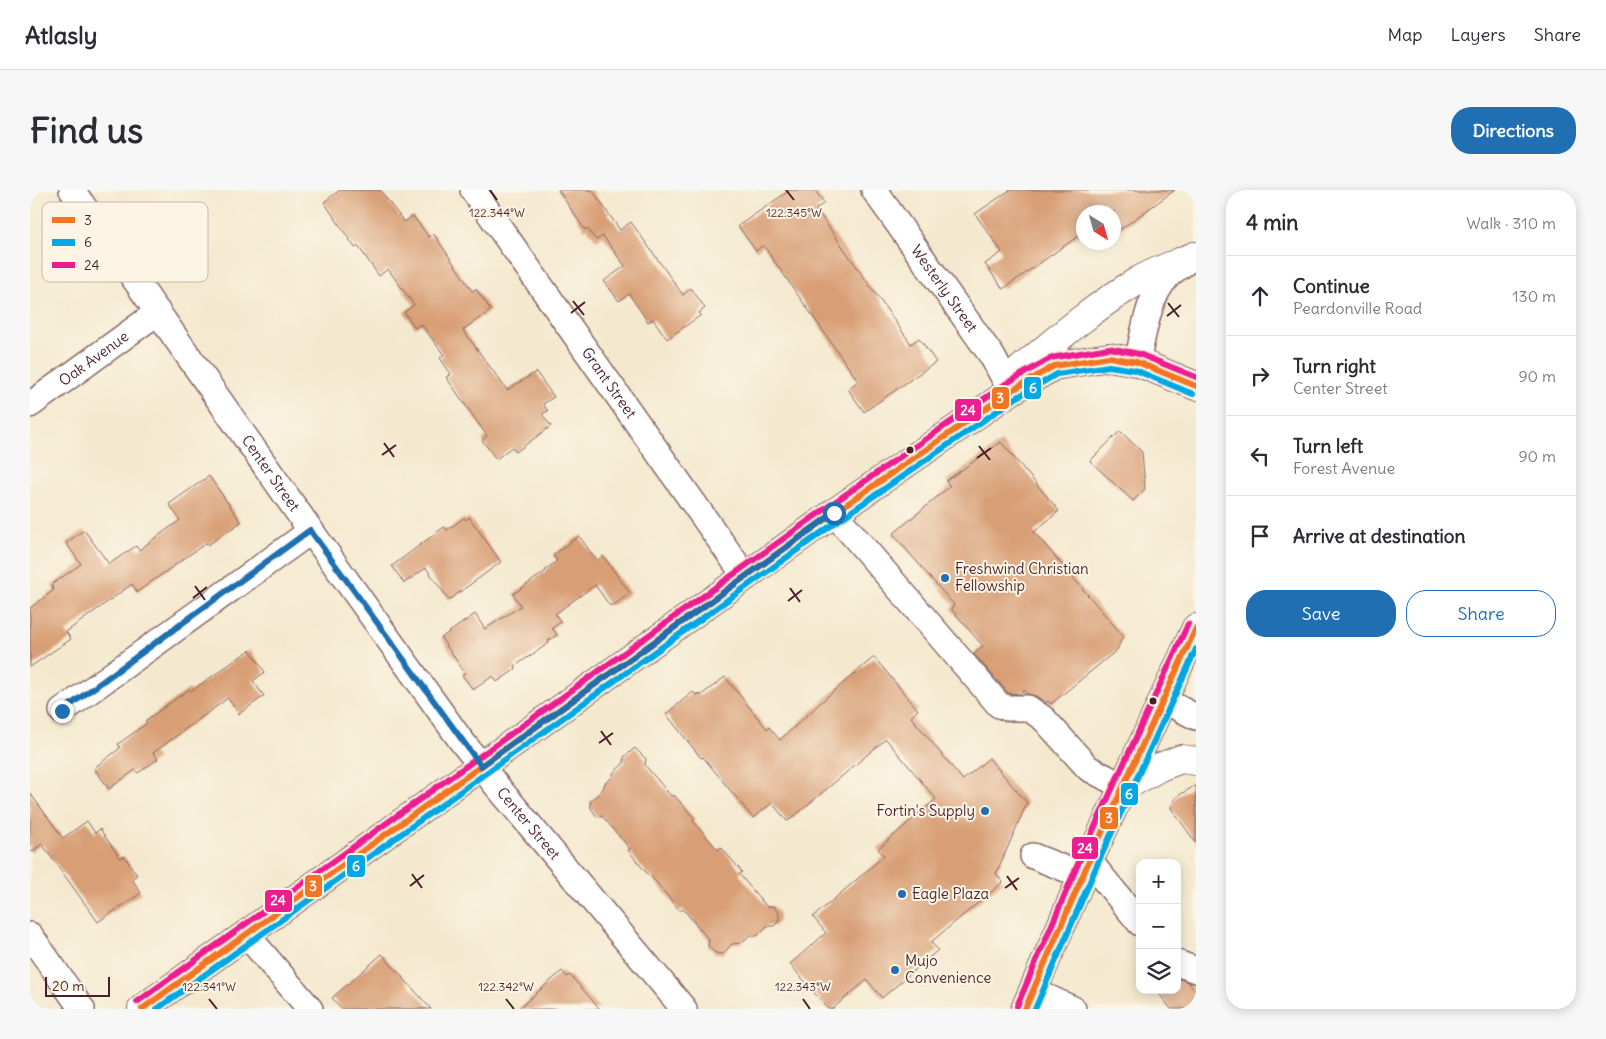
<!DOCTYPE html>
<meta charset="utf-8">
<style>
:root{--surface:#fff;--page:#f7f7f7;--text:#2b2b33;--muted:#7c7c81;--line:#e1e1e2;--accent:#1f6fb2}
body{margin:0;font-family:Delius,sans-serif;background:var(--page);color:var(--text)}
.controls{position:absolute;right:15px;bottom:15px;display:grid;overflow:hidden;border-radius:10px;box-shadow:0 2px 12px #0003}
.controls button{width:45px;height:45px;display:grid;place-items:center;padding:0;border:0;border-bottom:1px solid var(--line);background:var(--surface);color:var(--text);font:25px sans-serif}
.compass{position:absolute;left:1046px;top:15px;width:45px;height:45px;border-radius:50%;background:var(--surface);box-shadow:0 2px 12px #0003;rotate:143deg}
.scale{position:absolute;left:15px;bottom:12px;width:65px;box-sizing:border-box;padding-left:5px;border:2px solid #4a1f2b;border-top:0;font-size:14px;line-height:18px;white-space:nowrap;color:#4a1f2b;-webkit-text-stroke:4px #fcf5e5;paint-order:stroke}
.stop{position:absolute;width:15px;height:15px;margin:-11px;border:4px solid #1f6fb2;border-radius:50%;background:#fff}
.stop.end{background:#1f6fb2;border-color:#fff;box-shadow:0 1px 5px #0008}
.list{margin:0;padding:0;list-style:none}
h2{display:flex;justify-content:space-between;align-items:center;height:65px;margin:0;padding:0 20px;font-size:21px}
h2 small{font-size:16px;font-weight:400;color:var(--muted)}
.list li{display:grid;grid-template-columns:32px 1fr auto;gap:15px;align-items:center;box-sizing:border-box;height:80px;padding:0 20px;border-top:1px solid var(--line)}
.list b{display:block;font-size:19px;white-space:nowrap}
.list p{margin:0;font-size:16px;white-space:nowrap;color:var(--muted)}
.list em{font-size:16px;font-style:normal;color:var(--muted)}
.actions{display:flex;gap:10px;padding:15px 20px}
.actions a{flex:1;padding:11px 0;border:1px solid var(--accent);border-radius:20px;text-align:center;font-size:18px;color:var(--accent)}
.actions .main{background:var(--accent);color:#fff}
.icon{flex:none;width:28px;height:28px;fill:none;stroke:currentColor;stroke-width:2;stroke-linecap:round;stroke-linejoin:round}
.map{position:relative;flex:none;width:1166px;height:819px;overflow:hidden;border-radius:20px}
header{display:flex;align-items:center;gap:30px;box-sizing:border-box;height:70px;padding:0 25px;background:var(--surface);border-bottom:1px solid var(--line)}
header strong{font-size:24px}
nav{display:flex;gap:28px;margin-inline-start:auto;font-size:18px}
.intro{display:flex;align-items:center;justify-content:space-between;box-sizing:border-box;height:120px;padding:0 30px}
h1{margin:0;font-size:35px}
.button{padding:12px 22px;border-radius:20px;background:var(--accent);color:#fff;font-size:18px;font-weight:700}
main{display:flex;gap:30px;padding:0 30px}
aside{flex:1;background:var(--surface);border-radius:20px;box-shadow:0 2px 12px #0003}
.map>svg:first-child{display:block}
</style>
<header>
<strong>Atlasly</strong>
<nav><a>Map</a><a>Layers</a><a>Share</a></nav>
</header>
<div class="intro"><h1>Find us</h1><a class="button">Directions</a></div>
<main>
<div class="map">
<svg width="1166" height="819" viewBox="0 0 1166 819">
<rect width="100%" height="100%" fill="#fcf5e5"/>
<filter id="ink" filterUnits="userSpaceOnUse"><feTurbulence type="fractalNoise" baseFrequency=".02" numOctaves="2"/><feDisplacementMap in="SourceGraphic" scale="10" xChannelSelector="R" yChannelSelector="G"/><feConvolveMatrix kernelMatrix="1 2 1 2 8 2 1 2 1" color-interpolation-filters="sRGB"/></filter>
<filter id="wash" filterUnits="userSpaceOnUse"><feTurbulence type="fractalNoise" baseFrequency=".0096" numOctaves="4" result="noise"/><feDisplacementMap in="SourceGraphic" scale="20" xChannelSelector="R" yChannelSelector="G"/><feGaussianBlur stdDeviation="1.12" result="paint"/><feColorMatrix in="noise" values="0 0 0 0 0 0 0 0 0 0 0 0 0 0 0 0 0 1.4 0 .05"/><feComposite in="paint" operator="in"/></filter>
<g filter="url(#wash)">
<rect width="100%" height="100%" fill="#f4e9cf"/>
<g id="blocks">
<path fill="#d89e75" d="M310 0H350L374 32 383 26 399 47 404 44 442 101 446 99 461 120 433 140 477 200 506 182 524 207 513 214 518 221 512 224 521 236 486 262 482 257 466 269 452 250 457 246 416 187 421 184 410 168 414 165 391 134 385 138 374 122 384 115 358 79 349 86 328 56 325 58 294 12Z
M528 0H562L590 40 601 32 653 105 661 98 675 118 669 123 671 125 637 149 623 129 618 132 599 104 589 111 574 91 595 76 573 46 566 50 557 38 555 40Z
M760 0H785L794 13 786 19 881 154 889 148 906 172 834 222 818 199 828 191 733 55 726 61 708 36Z
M980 0H1145L1084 44V21L1081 22H1054V42L973 99 955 74 972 62 945 24Z
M1090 241 1112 262 1115 299 1103 311 1060 271Z
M971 252 1029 321 1004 342 1093 446 1087 460 1021 514 1018 511 1016 513 1006 506 997 504 994 500 989 504 978 503 944 464 953 456 921 419 924 415 863 344 920 296 916 291Z
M179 286 211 332 178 355 176 353 107 402 102 394 36 442 41 449 0 477V418L24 400 21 395 51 374 36 353 54 340 79 374 106 356 109 360 150 330 139 314Z
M439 327 471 372 419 410 396 378 374 393 362 376 414 337 417 340 434 328 436 330Z
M549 346 567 371 573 366 600 403 584 415 583 414 580 416 565 395 525 424 531 432 522 438 527 445 518 451 519 453 485 476 486 479 467 492 463 486 443 500 432 485 435 483 411 448 445 424 455 439 491 416 483 404 516 381 515 380 527 371 523 365Z
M220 460 235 482 223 491 234 506 209 524 198 508 123 563 128 569 108 583 105 580 79 599 64 578 90 558 88 554 117 533 115 531 159 499 161 501Z
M844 467 888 520 881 527 933 590 959 568 997 613 966 684 973 692 901 752 908 760 852 808 837 790 802 819H798L760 774 796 743 783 727 854 666 848 659 906 609 856 549 761 629 757 631 742 613 723 628 673 567 671 568 636 524 663 502 666 505 668 503 670 506 695 487 737 539 739 537 750 550 799 505Z
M605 558 616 569 615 575 641 606 644 605 665 629 663 631 688 660 691 657 712 682 709 684 737 717 743 716 749 723V731L744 736H737L727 746H719L711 753 702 754 693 764 685 763 678 756 679 750 653 719 650 721 620 685 619 686 598 660 600 659 572 626 567 627 561 618 560 612 573 599 575 593 583 587V583L594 573V567Z
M1166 595V653L1141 618 1146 607Z
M0 603 33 648 57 631 65 643 70 639 90 668 94 666 107 685 102 689 111 703 68 732 12 654 0 663Z
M352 764 401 819H312L302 808Z
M532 781 537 787 540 785 570 819H488Z
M1147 788 1158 792 1166 802V819H1141L1126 800H1147Z"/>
</g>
</g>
<g filter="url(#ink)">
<use href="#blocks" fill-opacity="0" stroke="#866664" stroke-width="1"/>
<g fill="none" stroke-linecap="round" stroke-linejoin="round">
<g stroke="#866664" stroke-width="28">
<g id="minor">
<path id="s1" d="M42 0 281 341 430 549 466 595 654 819"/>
<path id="s2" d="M443 0 715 386"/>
<path id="s3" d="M844 0 962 166 981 201"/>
<path d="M1107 172C1114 144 1117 109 1137 87 1142 81 1150 77 1156 72"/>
<path id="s4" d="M0 215 128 122"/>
<path d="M804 323 969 515 977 518H998L1014 529 1058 578 1094 597"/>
<path d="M1133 510 1166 527"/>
<path d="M32 521 281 341"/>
<path d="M1003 666 1053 686"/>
<path d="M1059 671 1110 733"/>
<path d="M216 744 280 819"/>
<path d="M0 745 52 819"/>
<path d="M1147 773 1166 780"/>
<path d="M1003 801 1043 819"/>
</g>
</g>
<g stroke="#866664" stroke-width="30">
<path id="major" d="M988 183 990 180C1027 149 1065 116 1108 91 1125 81 1146 74 1164 66
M1094 597 1130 577 1151 569 1166 571
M112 819 804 323 981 201 1024 176 1079 167 1107 172 1166 196
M995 819 1059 671 1166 438"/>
</g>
<use href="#minor" stroke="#fff" stroke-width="25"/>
<use href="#major" stroke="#fff" stroke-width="28"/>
<g stroke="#fcf5e5" stroke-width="10">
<path id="bus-1" d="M112 819 804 323 981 201 1024 176 1079 167 1107 172 1166 196
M995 819 1059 671 1166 438"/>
</g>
<g stroke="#fcf5e5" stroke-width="10">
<path id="bus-2" d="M127 819 809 330 986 208 1027 184 1079 176 1105 180 1163 204
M1005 819 1067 675 1166 459"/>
</g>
<g stroke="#fcf5e5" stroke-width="10">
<path id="bus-3" d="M107 812 799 316 977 193 1021 168 1079 158 1109 164 1166 187
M987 816 1051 667 1158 434"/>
</g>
<use href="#bus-1" stroke="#f37421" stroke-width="6"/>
<use href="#bus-2" stroke="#04a7e5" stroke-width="6"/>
<use href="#bus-3" stroke="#ed1d8f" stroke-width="6"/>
</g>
</g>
<g fill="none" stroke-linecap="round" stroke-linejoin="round" filter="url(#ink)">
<path stroke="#1f6fb2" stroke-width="6" d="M32 521 280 340 451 576 804 323"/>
</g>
<path fill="none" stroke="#4a1f2b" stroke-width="2" d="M460 0 467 10M756 0 764 10M543 111 554 125M1138 113 1149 127M541 123 555 112M1137 126 1151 115M354 253 364 267M949 256 960 270M352 265 366 255M947 268 961 258M165 396 175 410M760 398 770 412M163 408 177 397M758 411 772 400M571 541 581 555M569 553 583 543M382 684 392 698M977 686 987 700M380 696 394 685M975 698 989 688M179 809 187 819M476 809 484 819M773 809 780 819"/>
<g fill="#4a1f2b" stroke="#fcf5e5" stroke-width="2">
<circle cx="880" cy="260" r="4.5"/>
<circle cx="1123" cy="511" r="4.5"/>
</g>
<g fill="#1f6fb2" stroke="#fcf5e5" stroke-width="2">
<circle cx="915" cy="388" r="5"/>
<circle cx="955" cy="621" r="5"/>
<circle cx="872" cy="704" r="5"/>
<circle cx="865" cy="780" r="5"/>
</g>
<g text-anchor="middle" stroke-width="4" stroke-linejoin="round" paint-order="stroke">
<g font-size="15" fill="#4a1f2b" stroke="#fcf5e5">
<text dy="5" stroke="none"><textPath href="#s3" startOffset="121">Westerly Street</textPath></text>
<text dy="5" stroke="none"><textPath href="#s4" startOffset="79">Oak Avenue</textPath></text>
<text dy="5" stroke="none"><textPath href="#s2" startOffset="236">Grant Street</textPath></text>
<text dy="5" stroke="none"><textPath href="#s1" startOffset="346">Center Street</textPath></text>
<text dy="5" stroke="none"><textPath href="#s1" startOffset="781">Center Street</textPath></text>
</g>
<g font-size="15" fill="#4a1f2b" stroke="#fcf5e5" text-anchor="start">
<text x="925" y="384">Freshwind Christian<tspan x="925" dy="17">Fellowship</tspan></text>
<text x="945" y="626" text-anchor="end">Fortin's Supply</text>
<text x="882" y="709">Eagle Plaza</text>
<text x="875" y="776">Mujo<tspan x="875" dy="17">Convenience</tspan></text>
</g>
</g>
<rect x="12" y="12" width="166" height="80" rx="8" fill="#fcf5e5" stroke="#c7b5ad" stroke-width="1"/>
<rect x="22" y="27" width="23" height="6" fill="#f37421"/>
<rect x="22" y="49" width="23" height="7" fill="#04a7e5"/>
<rect x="22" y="72" width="23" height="6" fill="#ed1d8f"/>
<g font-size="14" fill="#4a1f2b">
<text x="54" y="35">3</text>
<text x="54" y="57">6</text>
<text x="54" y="80">24</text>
</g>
<g font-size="12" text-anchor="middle" fill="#4a1f2b" stroke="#fcf5e5" stroke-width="4" stroke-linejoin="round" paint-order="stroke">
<text x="467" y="27">122.344°W</text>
<text x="764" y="27">122.345°W</text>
<text x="179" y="801">122.341°W</text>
<text x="476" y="801">122.342°W</text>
<text x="773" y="801">122.343°W</text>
</g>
<g stroke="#fcf5e5" stroke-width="2">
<rect x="993" y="186" width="19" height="24" rx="5" fill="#04a7e5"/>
<rect x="961" y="196" width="19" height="24" rx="5" fill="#f37421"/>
<rect x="924" y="208" width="28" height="24" rx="5" fill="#ed1d8f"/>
<rect x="1090" y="592" width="19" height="24" rx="5" fill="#04a7e5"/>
<rect x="1069" y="616" width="20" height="24" rx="5" fill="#f37421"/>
<rect x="1041" y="646" width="28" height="24" rx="5" fill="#ed1d8f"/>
<rect x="316" y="664" width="20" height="24" rx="5" fill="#04a7e5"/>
<rect x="274" y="684" width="19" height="24" rx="5" fill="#f37421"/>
<rect x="234" y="699" width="29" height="24" rx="5" fill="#ed1d8f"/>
</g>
<g font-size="14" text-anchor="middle" font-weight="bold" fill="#fff">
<text x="1003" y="203">6</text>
<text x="970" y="213">3</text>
<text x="938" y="225">24</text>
<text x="1099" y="609">6</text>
<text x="1079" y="633">3</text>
<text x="1055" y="663">24</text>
<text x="326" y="681">6</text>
<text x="283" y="701">3</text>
<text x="248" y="715">24</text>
</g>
</svg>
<div class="controls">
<button>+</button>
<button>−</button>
<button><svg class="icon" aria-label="layers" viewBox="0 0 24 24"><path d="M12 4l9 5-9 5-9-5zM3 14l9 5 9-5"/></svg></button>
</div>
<svg class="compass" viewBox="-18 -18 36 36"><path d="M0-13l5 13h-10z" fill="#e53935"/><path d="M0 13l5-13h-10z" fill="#7c7c81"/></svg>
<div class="scale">20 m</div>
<div class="stop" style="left:804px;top:323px"></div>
<div class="stop end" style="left:32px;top:521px"></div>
</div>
<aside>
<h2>4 min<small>Walk · 310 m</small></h2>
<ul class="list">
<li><svg class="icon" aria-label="ahead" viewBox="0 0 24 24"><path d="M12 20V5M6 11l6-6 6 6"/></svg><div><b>Continue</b><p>Peardonville Road</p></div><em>130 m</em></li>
<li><svg class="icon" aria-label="right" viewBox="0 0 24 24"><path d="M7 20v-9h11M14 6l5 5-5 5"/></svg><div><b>Turn right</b><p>Center Street</p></div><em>90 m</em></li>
<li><svg class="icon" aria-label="left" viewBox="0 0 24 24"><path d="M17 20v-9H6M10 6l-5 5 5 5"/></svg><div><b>Turn left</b><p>Forest Avenue</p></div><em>90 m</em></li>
<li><svg class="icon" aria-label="arrive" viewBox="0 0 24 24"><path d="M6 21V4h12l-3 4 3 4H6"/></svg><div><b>Arrive at destination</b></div></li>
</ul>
<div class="actions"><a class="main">Save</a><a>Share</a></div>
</aside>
</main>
